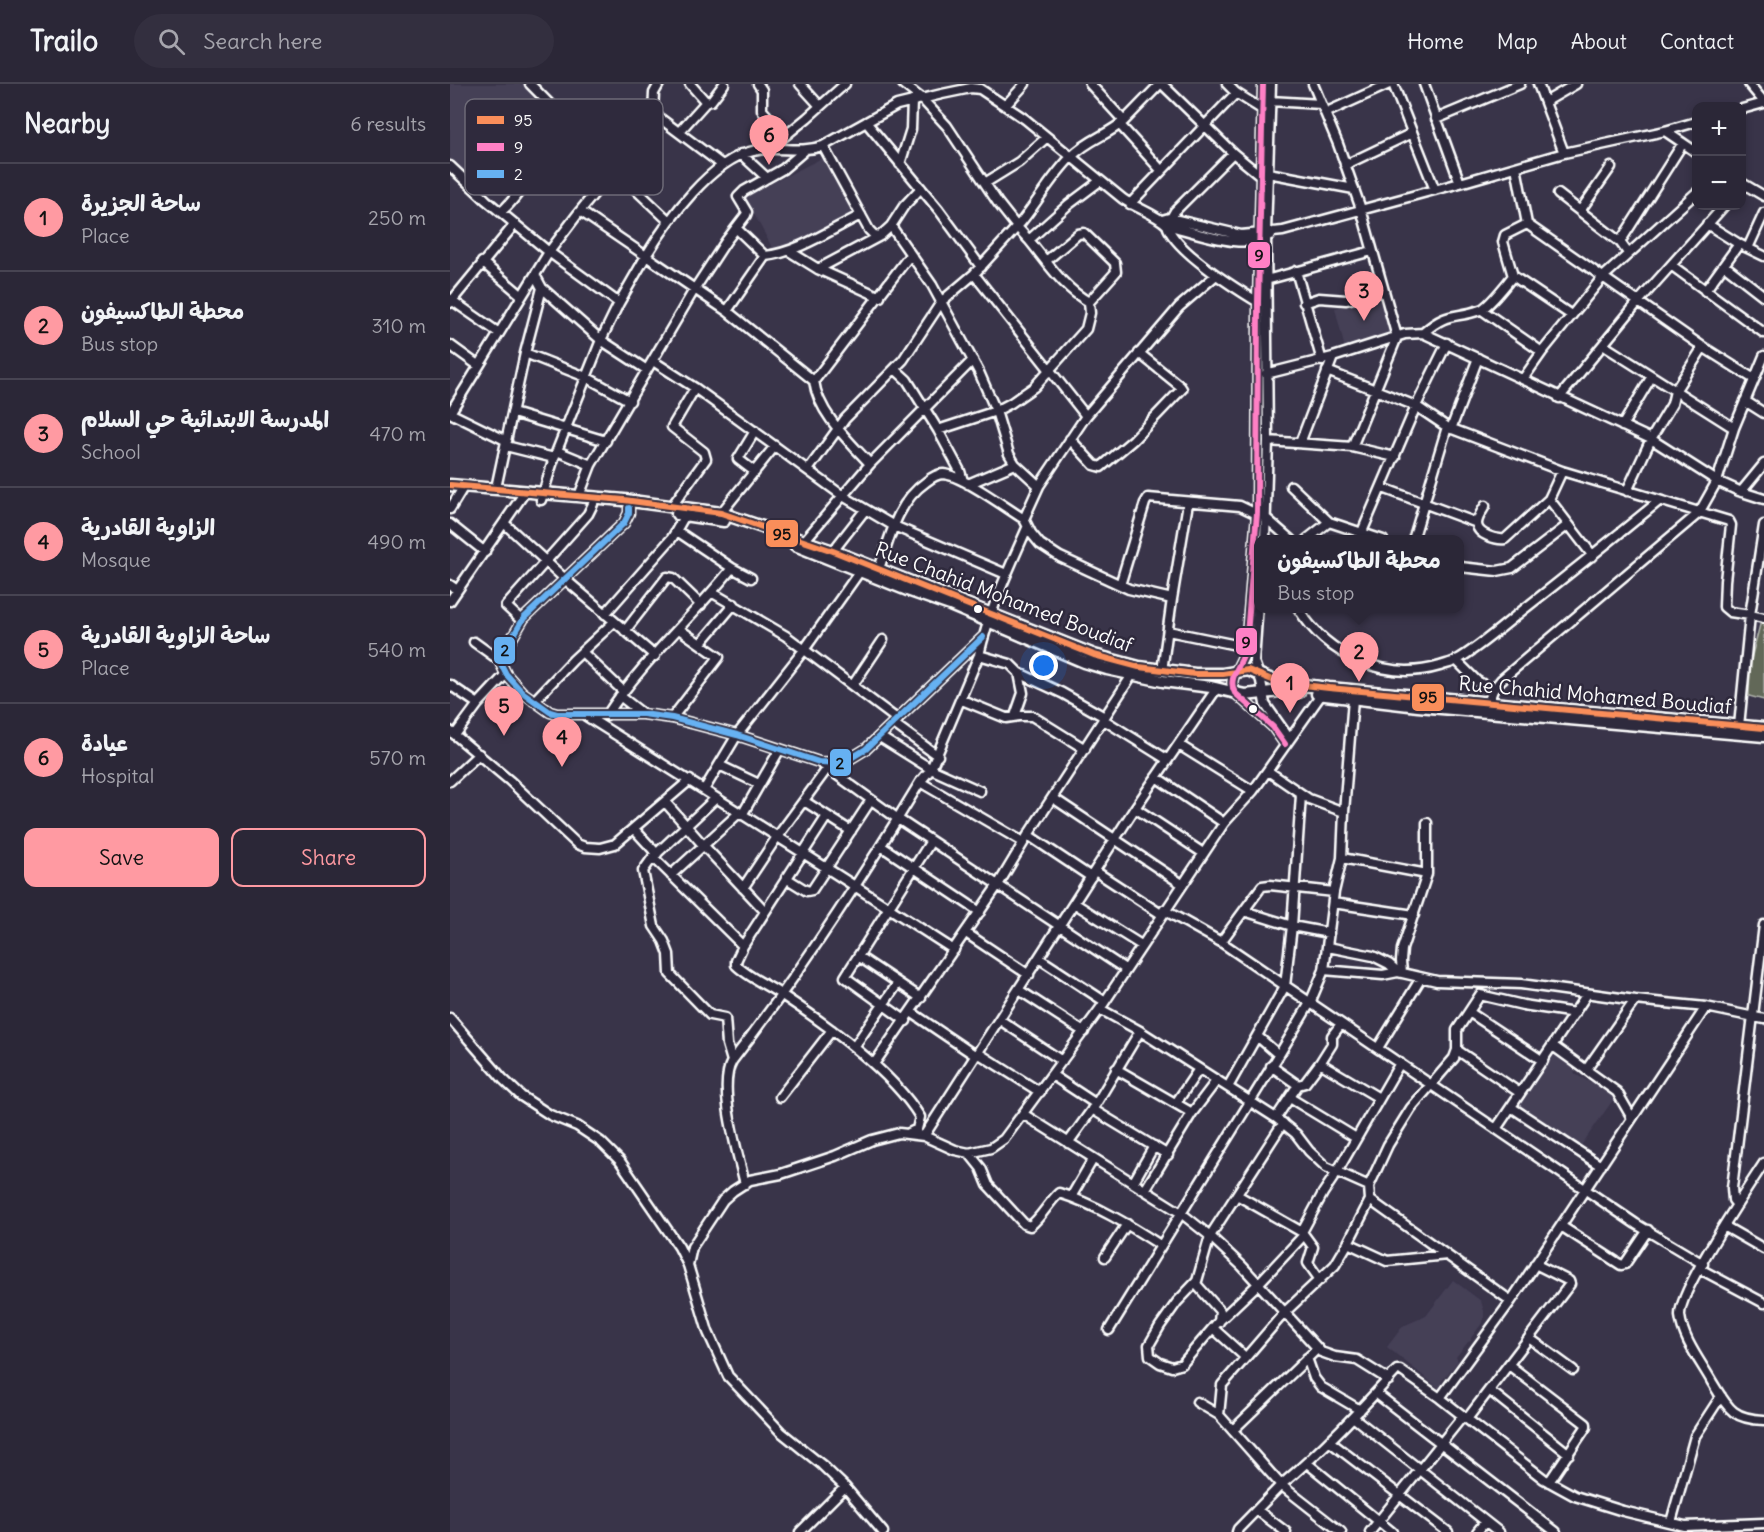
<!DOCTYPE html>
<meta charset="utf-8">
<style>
:root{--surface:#2b2737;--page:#332f3f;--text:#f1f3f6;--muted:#a6a5ad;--line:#474452;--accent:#ff9aa2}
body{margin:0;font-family:Delius,"Playpen Sans Arabic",sans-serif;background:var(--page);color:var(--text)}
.controls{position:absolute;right:18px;top:18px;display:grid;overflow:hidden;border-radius:12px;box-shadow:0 3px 9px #0003}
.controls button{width:54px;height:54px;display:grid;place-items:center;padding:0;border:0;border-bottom:2px solid var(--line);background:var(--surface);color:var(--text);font:30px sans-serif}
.you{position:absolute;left:594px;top:582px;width:21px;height:21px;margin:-15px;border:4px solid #fff;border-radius:50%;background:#1a73e8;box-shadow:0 0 0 9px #1a73e833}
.badge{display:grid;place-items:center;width:39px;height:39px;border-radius:50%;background:var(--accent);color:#111;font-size:20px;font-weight:700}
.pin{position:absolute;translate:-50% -50px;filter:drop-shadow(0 2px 3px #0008)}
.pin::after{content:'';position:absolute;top:32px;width:21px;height:18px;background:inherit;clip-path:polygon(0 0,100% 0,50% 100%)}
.popup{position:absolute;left:804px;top:451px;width:210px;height:78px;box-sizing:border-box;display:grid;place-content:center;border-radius:12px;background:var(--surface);filter:drop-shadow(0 2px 4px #0005);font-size:20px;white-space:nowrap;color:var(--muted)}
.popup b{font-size:22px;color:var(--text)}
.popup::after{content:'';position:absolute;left:50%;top:100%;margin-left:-12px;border:12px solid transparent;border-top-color:var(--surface)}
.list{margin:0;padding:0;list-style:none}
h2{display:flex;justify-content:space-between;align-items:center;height:78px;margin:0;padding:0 24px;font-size:26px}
h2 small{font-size:20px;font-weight:400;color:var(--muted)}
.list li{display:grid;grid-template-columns:39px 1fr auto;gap:18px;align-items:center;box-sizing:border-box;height:108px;padding:0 24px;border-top:2px solid var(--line)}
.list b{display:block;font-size:22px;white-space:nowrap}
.list p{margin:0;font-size:20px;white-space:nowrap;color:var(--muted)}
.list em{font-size:20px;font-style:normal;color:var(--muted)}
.actions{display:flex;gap:12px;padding:18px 24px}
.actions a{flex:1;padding:14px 0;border:2px solid var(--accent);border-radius:12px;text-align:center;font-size:21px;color:var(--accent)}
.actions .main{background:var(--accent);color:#111}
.icon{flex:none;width:33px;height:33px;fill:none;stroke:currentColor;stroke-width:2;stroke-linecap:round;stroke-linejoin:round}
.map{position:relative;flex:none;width:1314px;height:1448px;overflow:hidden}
header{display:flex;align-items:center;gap:36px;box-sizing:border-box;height:84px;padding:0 30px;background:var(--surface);border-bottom:2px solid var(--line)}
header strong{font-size:28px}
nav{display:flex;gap:33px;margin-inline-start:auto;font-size:21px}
.search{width:420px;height:54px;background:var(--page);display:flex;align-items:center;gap:15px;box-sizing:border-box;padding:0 21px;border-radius:33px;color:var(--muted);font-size:22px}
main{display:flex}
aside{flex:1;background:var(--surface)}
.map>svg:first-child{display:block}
</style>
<header>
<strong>Trailo</strong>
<div class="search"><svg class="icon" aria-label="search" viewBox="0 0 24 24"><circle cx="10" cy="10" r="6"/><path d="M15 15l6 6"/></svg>Search here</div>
<nav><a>Home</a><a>Map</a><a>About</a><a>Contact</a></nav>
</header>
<main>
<aside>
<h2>Nearby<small>6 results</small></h2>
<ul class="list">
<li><span class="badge">1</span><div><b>ساحة الجزيرة</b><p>Place</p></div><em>250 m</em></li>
<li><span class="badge">2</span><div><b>محطة الطاكسيفون</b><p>Bus stop</p></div><em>310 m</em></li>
<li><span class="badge">3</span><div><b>المدرسة الابتدائية حي السلام</b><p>School</p></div><em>470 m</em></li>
<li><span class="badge">4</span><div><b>الزاوية القادرية</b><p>Mosque</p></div><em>490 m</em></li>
<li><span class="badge">5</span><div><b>ساحة الزاوية القادرية</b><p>Place</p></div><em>540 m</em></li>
<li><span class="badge">6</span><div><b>عيادة</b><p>Hospital</p></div><em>570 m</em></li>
</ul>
<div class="actions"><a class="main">Save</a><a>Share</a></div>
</aside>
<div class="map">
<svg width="1314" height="1448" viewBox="0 0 1314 1448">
<rect width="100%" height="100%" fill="#393449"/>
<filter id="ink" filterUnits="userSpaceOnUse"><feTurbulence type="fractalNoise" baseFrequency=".0167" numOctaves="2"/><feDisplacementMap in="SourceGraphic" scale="12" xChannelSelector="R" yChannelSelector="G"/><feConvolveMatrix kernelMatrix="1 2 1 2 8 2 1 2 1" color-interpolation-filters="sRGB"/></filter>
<g filter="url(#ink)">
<path fill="#453f57" d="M0 0H73L91 18 20 94 0 75Z
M376 72 405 130 326 171 295 113Z
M932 211 944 251 895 265 885 224Z
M1103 967 1122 980 1125 990 1139 998 1146 997 1165 1013 1128 1066 1066 1023Z
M1003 1196 1031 1217 1034 1227V1233L1033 1238 1021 1254V1257L1018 1258 1006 1273 1008 1277 991 1298 995 1302 991 1306 937 1263 953 1242 976 1232Z"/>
<path fill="#626759" stroke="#b0b3ac" stroke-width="1.5" d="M1311 537 1314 538V616L1299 612 1300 579Z"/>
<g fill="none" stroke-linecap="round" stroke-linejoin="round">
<g stroke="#fff" stroke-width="13">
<path id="minor" d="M80 0 164 85 130 127 196 172 169 219 99 168 130 127
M209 0 204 9 203 29 164 85 219 137
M308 0 312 6V26L335 52
M350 0 370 22
M640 0 674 37 710 0
M712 0 783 69
M777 0 786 9 813 26
M813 0 808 218 807 429 796 563C793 581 776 593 785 609L823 643 835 660
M863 0 888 60 911 125 947 253 902 363
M943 0 985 106
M974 0 1010 99
M1088 0 1114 69
M1299 0 1314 18
M820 17 871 20
M256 18 261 17 274 0
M1095 18 1126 0
M556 21 575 0
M1292 25 1314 19
M203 29 271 80
M875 29 939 0
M986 35 1070 0
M416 38 489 126 531 183
M670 41 711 86
M1215 47 1246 68
M229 48 256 18 240 0
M373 62 419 146 424 151 430 152 441 142 482 201 529 288 546 327 559 370 565 380 589 402 574 435 581 449 590 460 610 473 679 505 722 515 712 587
M319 65 357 34 395 0
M291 70 317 94
M450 80 461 45 462 17
M895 81 962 49
M0 82 36 116 99 168 0 329
M1066 83 1077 140 1253 263 1304 295
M818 89 904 105
M535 99 569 78 596 54
M1292 99 1314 112
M1108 110 1170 158 1178 169
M680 120 786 9
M1130 127 1161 83
M51 128C80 103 90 62 120 39
M712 136 719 134 791 151 833 147 1010 99 1114 69 1215 47 1246 38
M1257 140 1289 160 1314 172
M441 142 454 122 471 104
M286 144 315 172C347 169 382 145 411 131
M579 156 567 143C586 121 600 94 621 73 637 56 658 51 674 37
M1170 158 1233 59
M1298 164 1314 129
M339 167 368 185 430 213
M596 177 628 150 634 149 665 179 666 188 639 218C614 205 597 178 579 156L618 121 650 97
M32 178 71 211
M1221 181 1314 249
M1274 181 1314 212
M368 185 430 152
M846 187 872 277
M524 190 636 332
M1063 192 1121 231
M816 196 922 167
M92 204 151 256 197 286
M1255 207 1289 160
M0 215 49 249
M808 218C785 204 724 166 717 141L725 127 783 69 811 92
M0 219 65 140
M854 219 869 214 896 216 933 207
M1032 226 1092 268
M277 227 315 172
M973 249C998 227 1004 235 1030 226 1039 223 1056 200 1063 192L1053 158 1055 151 1077 140
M0 261 29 282
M1153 261 1284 344
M75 269 136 293 180 317
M203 277 245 304 393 412 444 442 556 490
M445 285 457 296 488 346 546 327 561 319 584 303 636 245 640 229 639 218
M877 287 966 322 997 343 1112 387 1279 437 1281 441 1275 497 1274 523 1280 528 1300 531 1314 441
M816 290 883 273 955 250 973 249 1201 355 1267 397 1289 407 1314 415
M1073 295 1092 268 1152 194 1246 109
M364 297 460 171
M1109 314 1188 218 1274 122
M1295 317 1314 329
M0 329 57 357
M63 329 156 357
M1172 342 1202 292
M1001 345 1028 274
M488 346 510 387 513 397
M305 347 288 375 305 388
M620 355 644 381 651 383 683 356 729 308 732 305 730 302 689 269
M818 357 902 363 945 373
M850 359 883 273
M56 362 104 374
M107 367 141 381
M420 380C399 357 368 329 364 297L277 227 196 172C218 136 261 76 303 67 327 61 347 70 373 62L447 21 492 10 521 4 530 5 575 35 673 115C686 124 706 130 717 141 746 148 799 170 824 148
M358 386 395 335 453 276 492 217 524 190 567 143 548 119 497 42 472 15 453 0
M518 400 565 380
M589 402 636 332 659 305 729 223 765 192
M841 402 879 438
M46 404 75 269 92 204 85 191
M933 404 1027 439
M1177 407 1201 355 1222 320 1225 307 1253 263
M1291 408 1314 380
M129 412 141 381 244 206 276 157 296 131 297 128 288 113 294 107 333 85 354 67
M1099 415 1143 472
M91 416 104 374 151 256 169 219
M222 422 256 375 254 368 222 343 245 304
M1035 422C1032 427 1027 434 1027 440 1027 451 1047 456 1055 455L1099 415 1112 387
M179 424V429L174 439 74 534 49 576 56 590 72 608 100 628 107 630H193L222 634 287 651 369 678 393 679 416 665 533 553
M0 425 14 402
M271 429 325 362
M54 439 116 496 205 572
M0 440 35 468
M227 447 282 484 301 494
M912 448 966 322 997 259
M815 456 818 357 816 148 821 0
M856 456 879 438 933 456
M963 456 997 343
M354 457 420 380 523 276
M383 467 415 426
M1010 483 1047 487 1062 484 1118 441
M429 485C440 453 447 418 476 398 481 394 487 390 493 390 512 391 556 424 574 435
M0 501 7 506
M670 501 695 419 698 414 790 422 817 435 841 456
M263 509 336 552 448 636
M722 515 738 419
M0 517 75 408
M808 519 804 578 811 597 815 620 839 654
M848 524C877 572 936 598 990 582 995 580 1002 579 1007 576 1028 564 1053 542 1073 526 1119 490 1164 454 1209 417
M155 530 222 454 235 431
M72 537 56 522 138 430 143 420
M175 547 217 493 223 494 251 521
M718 547 796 563
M24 558 49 576
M251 559 284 520
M132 568 173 607
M529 571 560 580 569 589 612 609 651 631 654 636 718 676
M1006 576 1027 597 1043 606
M0 601 28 620
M403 601 433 556
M170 612 193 630
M512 616 556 634 569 632H582L635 665
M84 617 123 576 164 538
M1038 619 1043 606 1051 596 1249 429 1267 397 1284 344 1314 272
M157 631C192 577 242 534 282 484
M136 632C259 709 382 787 504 866
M565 632 573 609 569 589
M222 634 269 573 229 545
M444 640 488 672
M1289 642 1300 531 1314 534
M0 647 5 651 28 620 56 590
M5 651 60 697 127 760 135 763 150 764 165 760 240 696
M430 653 481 685 530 707
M729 661 803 707
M369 678 448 735 675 885
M269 681 309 700
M818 687 859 715 894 728
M706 693 774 739
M0 697 29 670
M470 698 573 758
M254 706 287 651 354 566 410 487
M266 714 203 773 193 787 204 842 214 857 219 870 220 890 260 931 275 934 277 960 282 977
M603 714 732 800
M354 717 401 747
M216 719 254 762 315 827
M685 724 753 769
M292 731 330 665
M377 732 293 862 286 877V881C298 893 317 901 332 911 377 941 442 987 470 1033L467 1045 459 1049
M184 745 207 770
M578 751 641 793
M431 762 530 828
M203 773 293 862
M892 774 977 790
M645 787 711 830
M221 791 289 729
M336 794 357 807 362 806 421 716
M293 804 327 753 377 685
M624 819 691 861
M883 819 964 831
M714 826 771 858 1186 1140 1253 1180
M794 827 842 842 879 849
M516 849 579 891
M771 858 812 802 820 801 884 808
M878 863 923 872 939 880 948 888 987 897 1071 900 1185 916 1256 923 1314 935
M408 872 471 914
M590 875 654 917
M874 886 933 891 948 888
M952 889 951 877 952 865 977 790V739
M569 906 634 948
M1030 911 1073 921 1125 929
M650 925 690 947 826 1034 846 1050 859 1067 876 1083 919 1102
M461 928 526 972
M1019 928 1093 977
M0 934 53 995 71 1012 100 1031 127 1042 151 1058 170 1077 229 1163 238 1181 258 1248 278 1292 331 1348 372 1381 395 1403 433 1448
M550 936 612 977
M456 937 395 893 481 757
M807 952 829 971
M1103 962 1167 1008 1182 1034
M404 963 448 899
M928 964 971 894
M1007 966 1070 1009
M528 969 590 1008
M870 979 929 1014
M424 980 548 801 578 751 682 591
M821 982 848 1001
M666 985 742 1029
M1136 986 1185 916
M602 991 646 1020
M778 1003 835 902 842 842 851 711
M330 1013 382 946
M840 1014 906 1054
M726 1019 749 985
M1061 1023 1151 1082
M642 1025 718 1071
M573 1030 731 1129 760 1152 792 1182 871 1268 885 1273 907 1276 939 1296
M826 1034 848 1001 855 999 870 979 882 960V952L891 940
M833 1039 760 1152 747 1197 727 1218 710 1242 699 1261 700 1272 710 1279 722 1283 732 1280 768 1238 808 1200 854 1151
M1046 1045 1137 910
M474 1052 685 724 767 604
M618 1059 646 1020 690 947
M519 1069 531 1084 538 1101 574 1140 580 1142C591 1134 598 1119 609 1109 645 1120 679 1141 710 1161
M1314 1079C1297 1105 1228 1208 1230 1232 1233 1256 1251 1278 1262 1298 1278 1324 1282 1335 1314 1336
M683 1099 704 1062
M295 1100C288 1070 267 1003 282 977 351 888 412 794 470 698L481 685 529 571C539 527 559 485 577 444
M695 1106 742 1029 767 996
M787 1111 852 1148 863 1163 858 1179 870 1196
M621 1113 643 1075
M920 1116 1061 1217
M1287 1121 1283 1116 1282 1104 1314 841
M1111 1142 1171 1181 1175 1180 1198 1146
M1274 1142 1314 1165
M852 1148 873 1109 887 1088 950 979
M898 1159 937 1177 997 1171
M655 1173 677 1140
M238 1181 242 1163 273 1116 283 1107 300 1096 331 1090 385 1072 422 1056 449 1049 474 1052 505 1066 519 1069 541 1064 554 1055 650 925 774 739 803 707 871 611
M1250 1185 1314 1219
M746 1200 770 1227 769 1238
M764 1245 795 1273
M659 1246 829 971 860 919 874 886 884 808 892 774 894 728 903 615
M1079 1254 1123 1286
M857 1274 864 1294 871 1303 910 1326
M1059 1281 1136 1340V1343L1099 1398
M1039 1306 1119 1370
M927 1310 1106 1448
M990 1314 1061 1217 1256 923
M747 1318 769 1331 831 1401C873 1366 910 1326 947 1286H950L990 1314 1094 1395 1125 1412 1173 1427 1235 1442 1314 1439
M769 1331 772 1301 835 1228 885 1181 898 1159 920 1116 919 1102 938 1061 961 1024 1004 974 1007 966V946L1030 911
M903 1333 1049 1448
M1017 1335 1120 1200 1119 1197 1085 1180
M783 1346 867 1265
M879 1357 998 1448
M857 1379 942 1448
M807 1426 836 1448
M1221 1438 1245 1352 1271 1312
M350 1448 395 1403
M787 1448 788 1445 831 1401 891 1448
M920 1448 1013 1332
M1027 1448 1035 1438"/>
</g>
<g stroke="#fff" stroke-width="15">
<path id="major" d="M0 401 174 416 271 429 383 467 644 571 689 583 745 590H773L798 586 827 598 879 604 1314 644
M227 430 274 437
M345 461 460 507 500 521 634 578 657 585 713 597 761 603 795 611 831 607 849 608
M867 610 968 622 1314 652"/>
</g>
<use href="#minor" stroke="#2f2a3d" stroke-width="8"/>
<use href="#major" stroke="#2f2a3d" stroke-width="10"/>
<g stroke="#2f2a3d" stroke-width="10">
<path id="bus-1" d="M0 401 174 416 271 429 383 467 644 571 689 583 745 590H773L798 586 827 598 879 604 1314 644"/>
</g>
<g stroke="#2f2a3d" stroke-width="10">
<path id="bus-2" d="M813 0 808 218 807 429 796 563C793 581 776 593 785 609L823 643 835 660"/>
</g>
<g stroke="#2f2a3d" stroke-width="10">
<path id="bus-3" d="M179 424V429L174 439 74 534 49 576 56 590 72 608 100 628 107 630H193L222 634 287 651 369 678 393 679 416 665 533 553"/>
</g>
<use href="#bus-1" stroke="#fa8e5a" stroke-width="6"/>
<use href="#bus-2" stroke="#ff80c5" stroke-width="6"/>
<use href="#bus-3" stroke="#66b1f2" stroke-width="6"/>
</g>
</g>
<g fill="#fff" stroke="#2f2a3d" stroke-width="2">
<circle cx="528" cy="525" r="5"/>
<circle cx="803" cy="625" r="5"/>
</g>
<g text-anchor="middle" stroke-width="5" stroke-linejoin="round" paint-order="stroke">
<g font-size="20" fill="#fff" stroke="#2f2a3d">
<text transform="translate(554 513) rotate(21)" y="7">Rue Chahid Mohamed Boudiaf</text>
<text transform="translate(1145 611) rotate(5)" y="7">Rue Chahid Mohamed Boudiaf</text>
</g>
</g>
<rect x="15" y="15" width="198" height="96" rx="9" fill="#2f2a3d" stroke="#6d6a77" stroke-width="1.5"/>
<rect x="27" y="32" width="27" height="8" fill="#fa8e5a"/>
<rect x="27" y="59" width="27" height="8" fill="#ff80c5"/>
<rect x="27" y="86" width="27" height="8" fill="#66b1f2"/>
<g font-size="16" fill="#fff">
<text x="64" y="42">95</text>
<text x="64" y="69">9</text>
<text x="64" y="96">2</text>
</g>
<g stroke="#2f2a3d" stroke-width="2">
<rect x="797" y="157" width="24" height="28" rx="6" fill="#ff80c5"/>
<rect x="315" y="435" width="34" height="29" rx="6" fill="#fa8e5a"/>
<rect x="785" y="543" width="23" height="29" rx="6" fill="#ff80c5"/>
<rect x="43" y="552" width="23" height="29" rx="6" fill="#66b1f2"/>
<rect x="961" y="599" width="34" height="29" rx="6" fill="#fa8e5a"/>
<rect x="379" y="664" width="23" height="29" rx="6" fill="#66b1f2"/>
</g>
<g font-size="16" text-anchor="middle" font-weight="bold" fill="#111">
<text x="809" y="177">9</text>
<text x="332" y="456">95</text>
<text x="796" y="564">9</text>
<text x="55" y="572">2</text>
<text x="978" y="619">95</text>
<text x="390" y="685">2</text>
</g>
</svg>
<div class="controls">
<button>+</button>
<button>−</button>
</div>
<div class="you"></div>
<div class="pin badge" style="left:840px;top:629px">1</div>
<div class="pin badge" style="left:909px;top:598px">2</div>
<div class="popup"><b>محطة الطاكسيفون</b>Bus stop</div>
<div class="pin badge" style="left:914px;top:237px">3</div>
<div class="pin badge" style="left:112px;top:683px">4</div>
<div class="pin badge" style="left:54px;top:652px">5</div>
<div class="pin badge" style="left:319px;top:81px">6</div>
</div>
</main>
